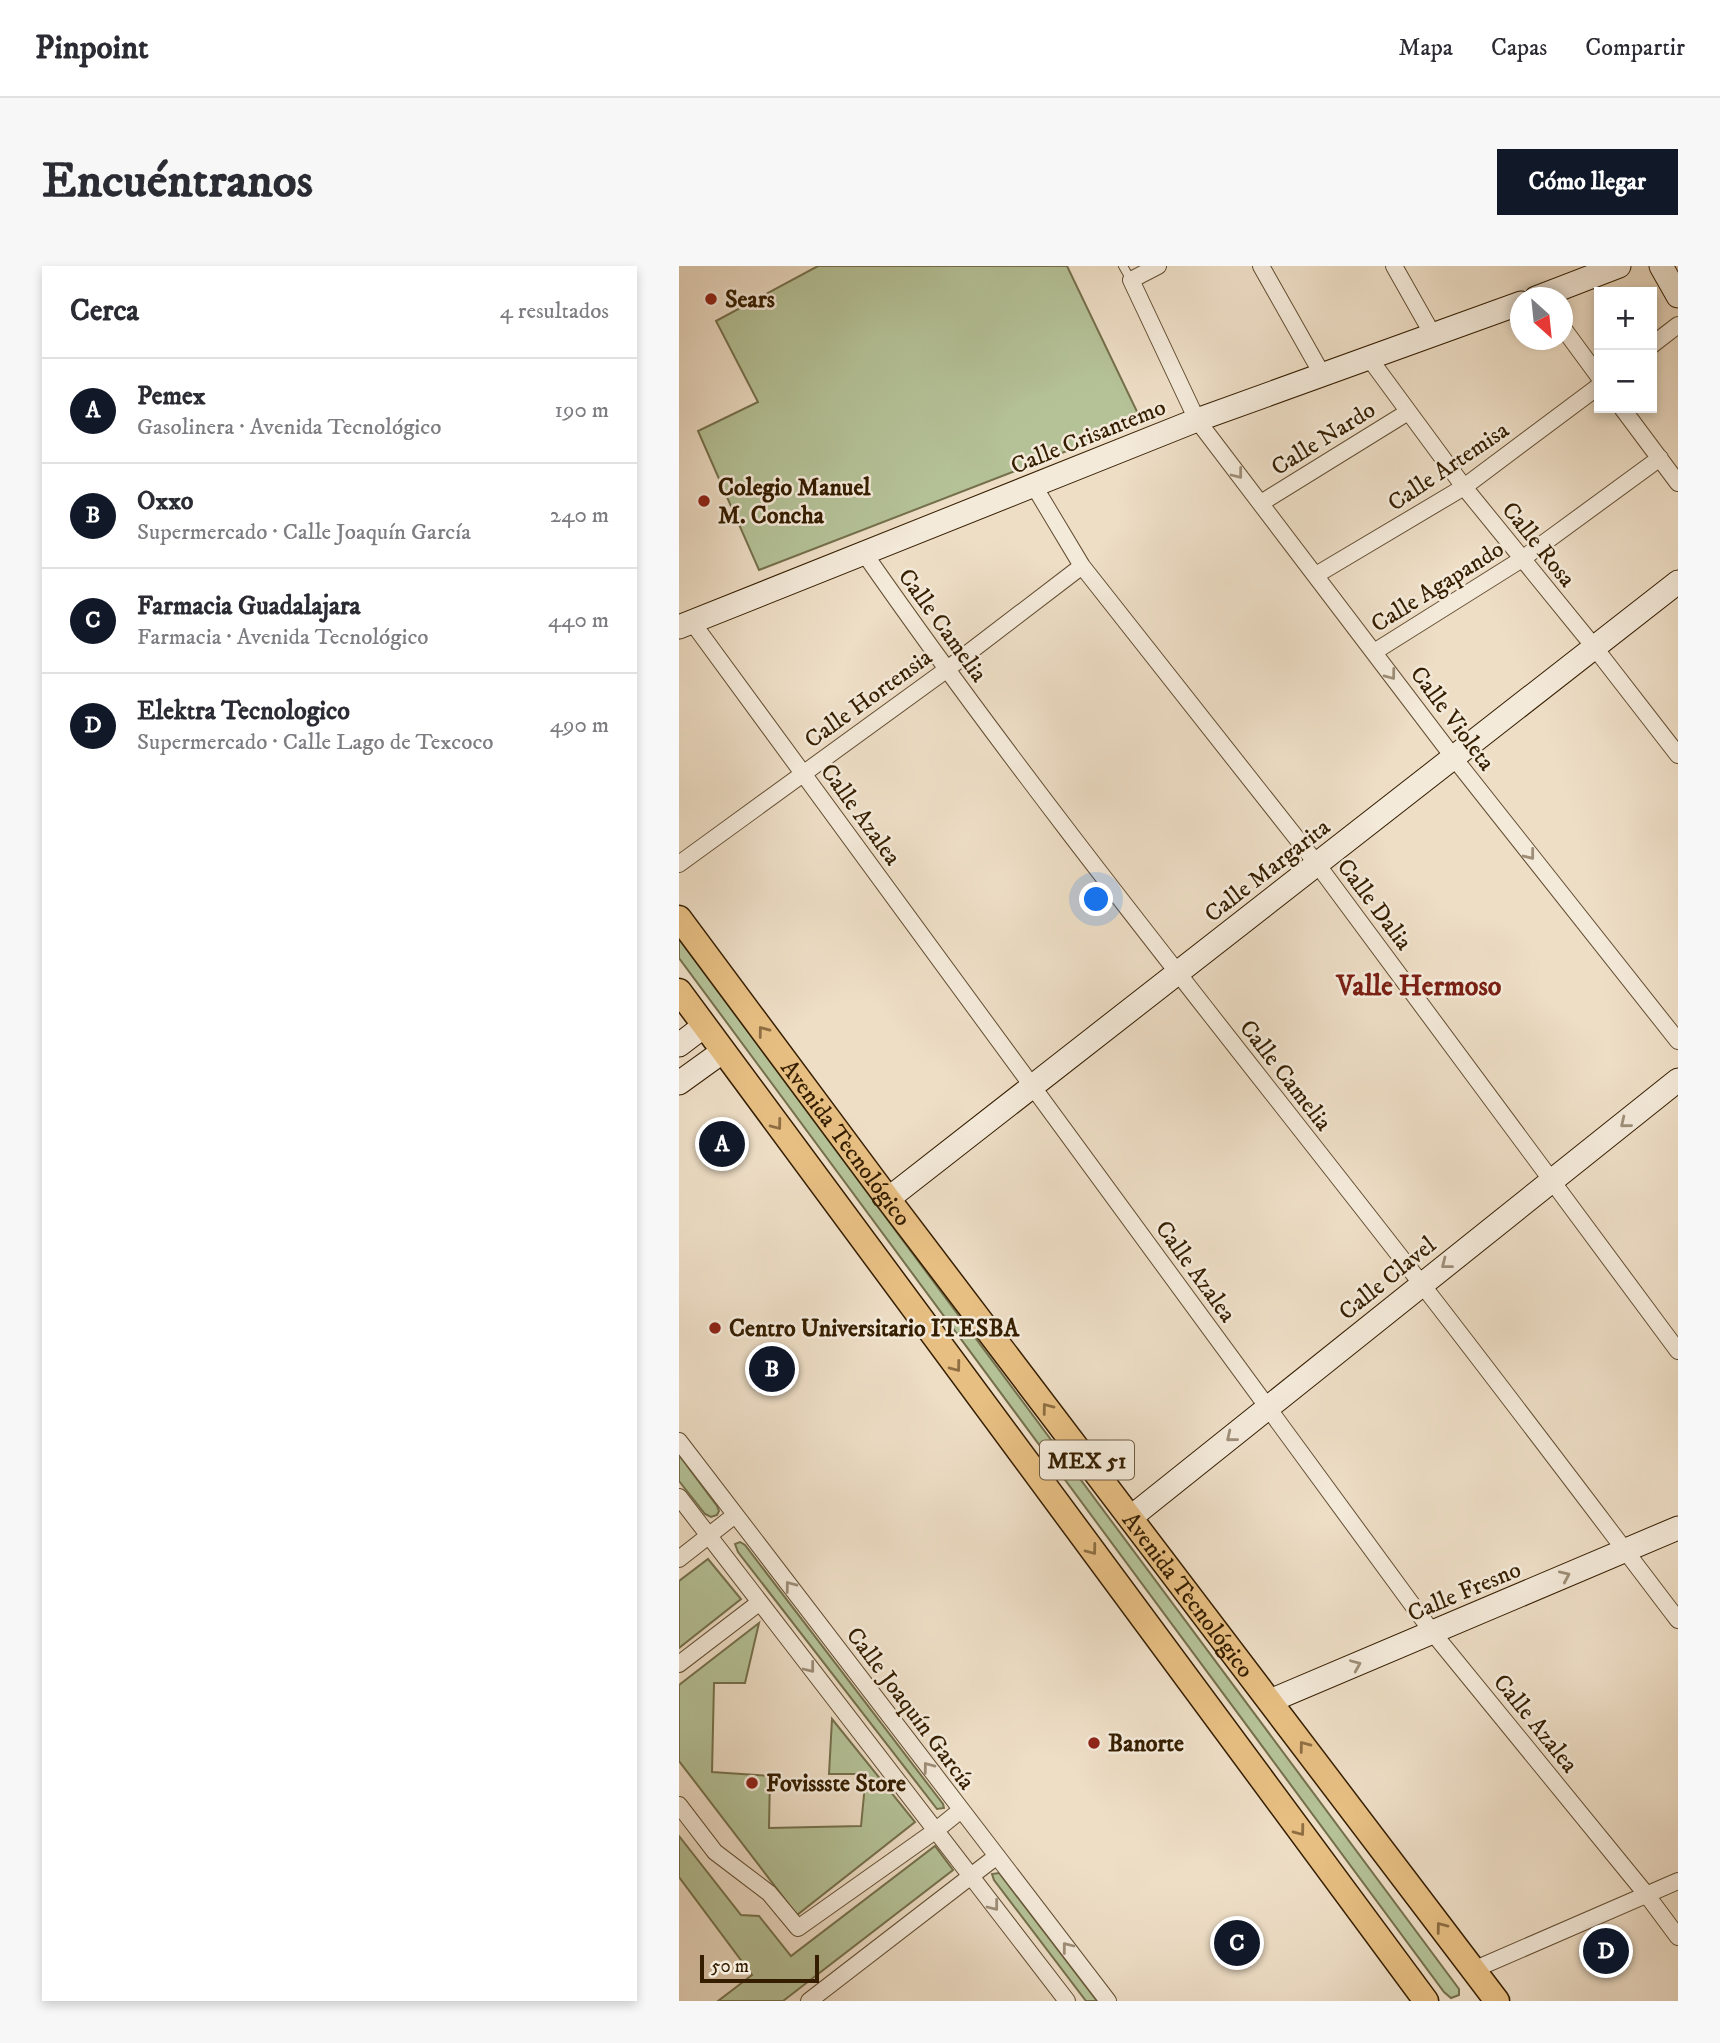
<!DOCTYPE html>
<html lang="es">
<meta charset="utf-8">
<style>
:root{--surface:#fff;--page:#f7f7f7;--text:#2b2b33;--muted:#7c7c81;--line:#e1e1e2;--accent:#111827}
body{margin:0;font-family:"IM FELL DW Pica",serif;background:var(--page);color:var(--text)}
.controls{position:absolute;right:21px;top:21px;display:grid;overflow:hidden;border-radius:0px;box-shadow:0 4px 10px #0003}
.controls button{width:63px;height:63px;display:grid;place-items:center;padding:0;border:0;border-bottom:2px solid var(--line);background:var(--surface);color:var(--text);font:35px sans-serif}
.compass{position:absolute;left:831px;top:21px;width:63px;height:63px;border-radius:50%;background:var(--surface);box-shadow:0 4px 10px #0003;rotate:153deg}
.scale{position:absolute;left:21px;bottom:18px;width:119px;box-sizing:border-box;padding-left:7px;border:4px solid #351e00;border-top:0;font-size:19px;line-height:24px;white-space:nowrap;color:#351e00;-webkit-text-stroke:5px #f4eada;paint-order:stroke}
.you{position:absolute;left:418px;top:634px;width:24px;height:24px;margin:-18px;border:5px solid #fff;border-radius:50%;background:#1a73e8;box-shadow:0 0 0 10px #1a73e833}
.badge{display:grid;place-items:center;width:46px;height:46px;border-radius:50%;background:var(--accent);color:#fff;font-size:23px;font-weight:700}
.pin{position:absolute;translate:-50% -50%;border:4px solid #fff;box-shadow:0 2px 7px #0006}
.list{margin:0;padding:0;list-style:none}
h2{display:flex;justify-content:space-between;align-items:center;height:91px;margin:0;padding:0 28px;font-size:30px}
h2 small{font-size:23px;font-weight:400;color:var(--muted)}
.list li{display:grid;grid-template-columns:46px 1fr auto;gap:21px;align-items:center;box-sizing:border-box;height:105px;padding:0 28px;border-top:2px solid var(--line)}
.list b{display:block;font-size:26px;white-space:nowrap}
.list p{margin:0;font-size:23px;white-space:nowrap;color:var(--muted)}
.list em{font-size:23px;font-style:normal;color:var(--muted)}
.map{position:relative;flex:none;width:999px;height:1735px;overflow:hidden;border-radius:0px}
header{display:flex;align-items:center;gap:42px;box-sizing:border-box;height:98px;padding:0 35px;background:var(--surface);border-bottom:2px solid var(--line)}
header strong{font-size:33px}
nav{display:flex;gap:38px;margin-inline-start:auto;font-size:24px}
.intro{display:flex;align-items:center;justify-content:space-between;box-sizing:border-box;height:168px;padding:0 42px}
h1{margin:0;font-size:49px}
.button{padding:18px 32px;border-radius:0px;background:var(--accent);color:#fff;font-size:24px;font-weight:700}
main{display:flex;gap:42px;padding:0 42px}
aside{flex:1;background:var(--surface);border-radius:0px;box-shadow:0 4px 10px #0003}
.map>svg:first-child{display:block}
</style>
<header>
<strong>Pinpoint</strong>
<nav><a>Mapa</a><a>Capas</a><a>Compartir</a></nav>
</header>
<div class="intro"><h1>Encuéntranos</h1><a class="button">Cómo llegar</a></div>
<main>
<aside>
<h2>Cerca<small>4 resultados</small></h2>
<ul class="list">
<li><span class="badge">A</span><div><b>Pemex</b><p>Gasolinera · Avenida Tecnológico</p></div><em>190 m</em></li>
<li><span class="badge">B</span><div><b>Oxxo</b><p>Supermercado · Calle Joaquín García</p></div><em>240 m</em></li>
<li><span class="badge">C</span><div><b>Farmacia Guadalajara</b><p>Farmacia · Avenida Tecnológico</p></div><em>440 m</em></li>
<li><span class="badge">D</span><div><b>Elektra Tecnologico</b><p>Supermercado · Calle Lago de Texcoco</p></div><em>490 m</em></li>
</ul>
</aside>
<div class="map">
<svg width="999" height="1735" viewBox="0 0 999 1735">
<rect width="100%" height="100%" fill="#eedec6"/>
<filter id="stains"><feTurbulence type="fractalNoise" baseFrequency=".00286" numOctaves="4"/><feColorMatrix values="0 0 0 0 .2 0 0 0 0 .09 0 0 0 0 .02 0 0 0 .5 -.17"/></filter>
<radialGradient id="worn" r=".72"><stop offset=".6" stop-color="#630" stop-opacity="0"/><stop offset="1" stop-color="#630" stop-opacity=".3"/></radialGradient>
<path fill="#b5c298" stroke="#75704c" stroke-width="2" d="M139 0H388L463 156 80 304 19 165 79 136 37 55Z
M0 673 780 1723V1729L772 1732 765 1726 0 692Z
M0 1189 38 1240 40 1245 38 1249 32 1251 26 1248 0 1215Z
M61 1276 66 1279 264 1538 265 1542 258 1543 59 1286 56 1278Z
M29 1293 62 1333 0 1382V1315Z
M80 1357 66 1417H35L33 1506 91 1510 90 1562 182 1560 187 1508H150L153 1453 236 1556 118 1649 0 1495V1419Z
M0 1570 62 1649 80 1650 112 1690 256 1580 274 1604 104 1735H39L73 1709 0 1611Z
M320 1607 418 1735H407L315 1614 313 1608Z"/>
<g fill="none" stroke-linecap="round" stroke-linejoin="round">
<g stroke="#634e32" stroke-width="10">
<path id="lane" d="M444 0 452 14"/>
</g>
<g stroke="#634e32" stroke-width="18">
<path id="street" d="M479 0 452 14 518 154 775 492 999 775
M582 0 643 108
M715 0 754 69
M884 62 920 111
M973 79 999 59
M690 92 785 221 916 382 999 489
M943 142 999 217
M355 220 403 300 638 598 999 1085
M582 237 729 146
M185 287C360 538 554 775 741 1016 828 1128 913 1241 999 1354
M637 309 785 221 920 120
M13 356 754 1367 967 1628 999 1671
M695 386 843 293 981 192
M0 598 267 404 403 300
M0 1175 429 1735
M0 1231 388 1735
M0 1293 56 1249
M0 1398 81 1336
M0 1539 36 1586 90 1627 119 1662 256 1565 282 1544
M794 1704 999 1615
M130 1735 318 1590"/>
</g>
<g stroke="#351e00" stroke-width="25">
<path id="secondary" d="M982 0 999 30
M857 32 940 0
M0 361 518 154 842 37
M0 779 25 760
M0 817 43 786
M209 933 999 316
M451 1252 999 814
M591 1435 999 1262"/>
</g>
<g stroke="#351e00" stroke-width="27">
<g id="primary">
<path id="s1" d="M0 652 209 933 818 1735"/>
<path d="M0 725 747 1735"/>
</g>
</g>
<use href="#lane" stroke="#f4eada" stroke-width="8"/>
<use href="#street" stroke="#f4eada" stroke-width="16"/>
<use href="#secondary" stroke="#f4eada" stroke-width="23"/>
<use href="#primary" stroke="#e7bf83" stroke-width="24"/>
</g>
<defs><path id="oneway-chevron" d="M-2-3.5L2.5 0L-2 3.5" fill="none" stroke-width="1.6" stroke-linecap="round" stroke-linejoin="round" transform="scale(1.75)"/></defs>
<g stroke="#9e8e78">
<use href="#oneway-chevron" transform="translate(559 208) rotate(52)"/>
<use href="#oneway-chevron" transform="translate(712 409) rotate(53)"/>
<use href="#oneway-chevron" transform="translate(851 589) rotate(52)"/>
<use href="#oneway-chevron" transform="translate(946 857) rotate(141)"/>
<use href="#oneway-chevron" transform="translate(767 998) rotate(142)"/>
<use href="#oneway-chevron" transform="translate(552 1171) rotate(141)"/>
<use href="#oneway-chevron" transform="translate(886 1310) rotate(-24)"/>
<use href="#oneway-chevron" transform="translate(111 1320) rotate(-127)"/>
<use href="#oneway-chevron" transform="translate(677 1399) rotate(-23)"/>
<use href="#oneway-chevron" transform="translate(131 1402) rotate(52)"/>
<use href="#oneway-chevron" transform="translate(249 1501) rotate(-127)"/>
<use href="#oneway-chevron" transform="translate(315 1640) rotate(52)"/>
<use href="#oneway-chevron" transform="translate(388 1681) rotate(-128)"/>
</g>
<g stroke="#8e6e42">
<use href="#oneway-chevron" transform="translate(84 765) rotate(-127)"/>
<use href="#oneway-chevron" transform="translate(98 859) rotate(53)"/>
<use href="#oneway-chevron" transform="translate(277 1101) rotate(53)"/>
<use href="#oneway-chevron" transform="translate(368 1142) rotate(-127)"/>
<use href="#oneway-chevron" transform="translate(413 1284) rotate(53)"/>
<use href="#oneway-chevron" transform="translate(625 1480) rotate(-127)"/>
<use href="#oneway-chevron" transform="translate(621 1565) rotate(53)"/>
<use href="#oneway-chevron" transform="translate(762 1661) rotate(-127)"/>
</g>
<g fill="#8f2418" stroke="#f4eada" stroke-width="2.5">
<circle cx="32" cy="33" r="7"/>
<circle cx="25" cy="235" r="7"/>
<circle cx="36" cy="1062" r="7"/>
<circle cx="415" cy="1477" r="7"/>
<circle cx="73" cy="1517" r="7"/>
</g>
<g text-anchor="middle" stroke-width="5" stroke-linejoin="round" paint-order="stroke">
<rect fill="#f4eada" stroke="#6e5b41" stroke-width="2" x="361" y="1174.5" width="94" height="39" rx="5"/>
<g font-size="23" font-weight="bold" fill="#351e00">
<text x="408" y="1202">MEX 51</text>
</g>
<g font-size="24" font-weight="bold" fill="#351e00" stroke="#f4eada" text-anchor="start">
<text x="46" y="41">Sears</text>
<text x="39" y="229">Colegio Manuel<tspan x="39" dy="28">M. Concha</tspan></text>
<text x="50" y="1070">Centro Universitario ITESBA</text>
<text x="429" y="1485">Banorte</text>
<text x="87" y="1525">Fovissste Store</text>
</g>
<g font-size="24" fill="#351e00" stroke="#f4eada">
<text transform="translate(409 170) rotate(-22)" y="8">Calle Crisantemo</text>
<text transform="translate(644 172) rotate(-32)" y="8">Calle Nardo</text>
<text transform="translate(769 200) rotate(-34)" y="8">Calle Artemisa</text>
<text transform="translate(860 278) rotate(51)" y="8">Calle Rosa</text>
<text transform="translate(758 320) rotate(-32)" y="8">Calle Agapando</text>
<text transform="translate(264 359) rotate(54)" y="8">Calle Camelia</text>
<text transform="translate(189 432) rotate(-36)" y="8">Calle Hortensia</text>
<text transform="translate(774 452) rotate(53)" y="8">Calle Violeta</text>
<text transform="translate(182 548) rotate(54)" y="8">Calle Azalea</text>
<text transform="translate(588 604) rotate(-38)" y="8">Calle Margarita</text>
<text transform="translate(696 638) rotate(53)" y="8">Calle Dalia</text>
<text transform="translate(607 809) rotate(52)" y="8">Calle Camelia</text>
<text dy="8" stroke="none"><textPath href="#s1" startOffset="280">Avenida Tecnológico</textPath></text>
<text transform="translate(517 1005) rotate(54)" y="8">Calle Azalea</text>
<text transform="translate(708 1012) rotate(-39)" y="8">Calle Clavel</text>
<text transform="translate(785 1325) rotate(-23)" y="8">Calle Fresno</text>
<text dy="8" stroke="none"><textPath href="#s1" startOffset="847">Avenida Tecnológico</textPath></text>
<text transform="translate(232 1442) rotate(53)" y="8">Calle Joaquín García</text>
<text transform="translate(857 1457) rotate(51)" y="8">Calle Azalea</text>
</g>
<g font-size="28" font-weight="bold" fill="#7a1f14" stroke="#f4eada">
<text x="740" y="729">Valle Hermoso</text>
</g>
</g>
<rect width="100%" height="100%" filter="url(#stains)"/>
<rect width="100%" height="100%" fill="url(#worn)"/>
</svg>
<div class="controls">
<button>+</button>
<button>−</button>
</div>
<svg class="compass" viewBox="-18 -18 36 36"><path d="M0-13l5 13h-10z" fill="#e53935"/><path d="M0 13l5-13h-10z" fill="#7c7c81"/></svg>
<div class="scale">50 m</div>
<div class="you"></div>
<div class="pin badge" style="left:43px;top:878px">A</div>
<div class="pin badge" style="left:93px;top:1103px">B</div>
<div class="pin badge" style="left:558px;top:1677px">C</div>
<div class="pin badge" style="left:927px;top:1685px">D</div>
</div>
</main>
